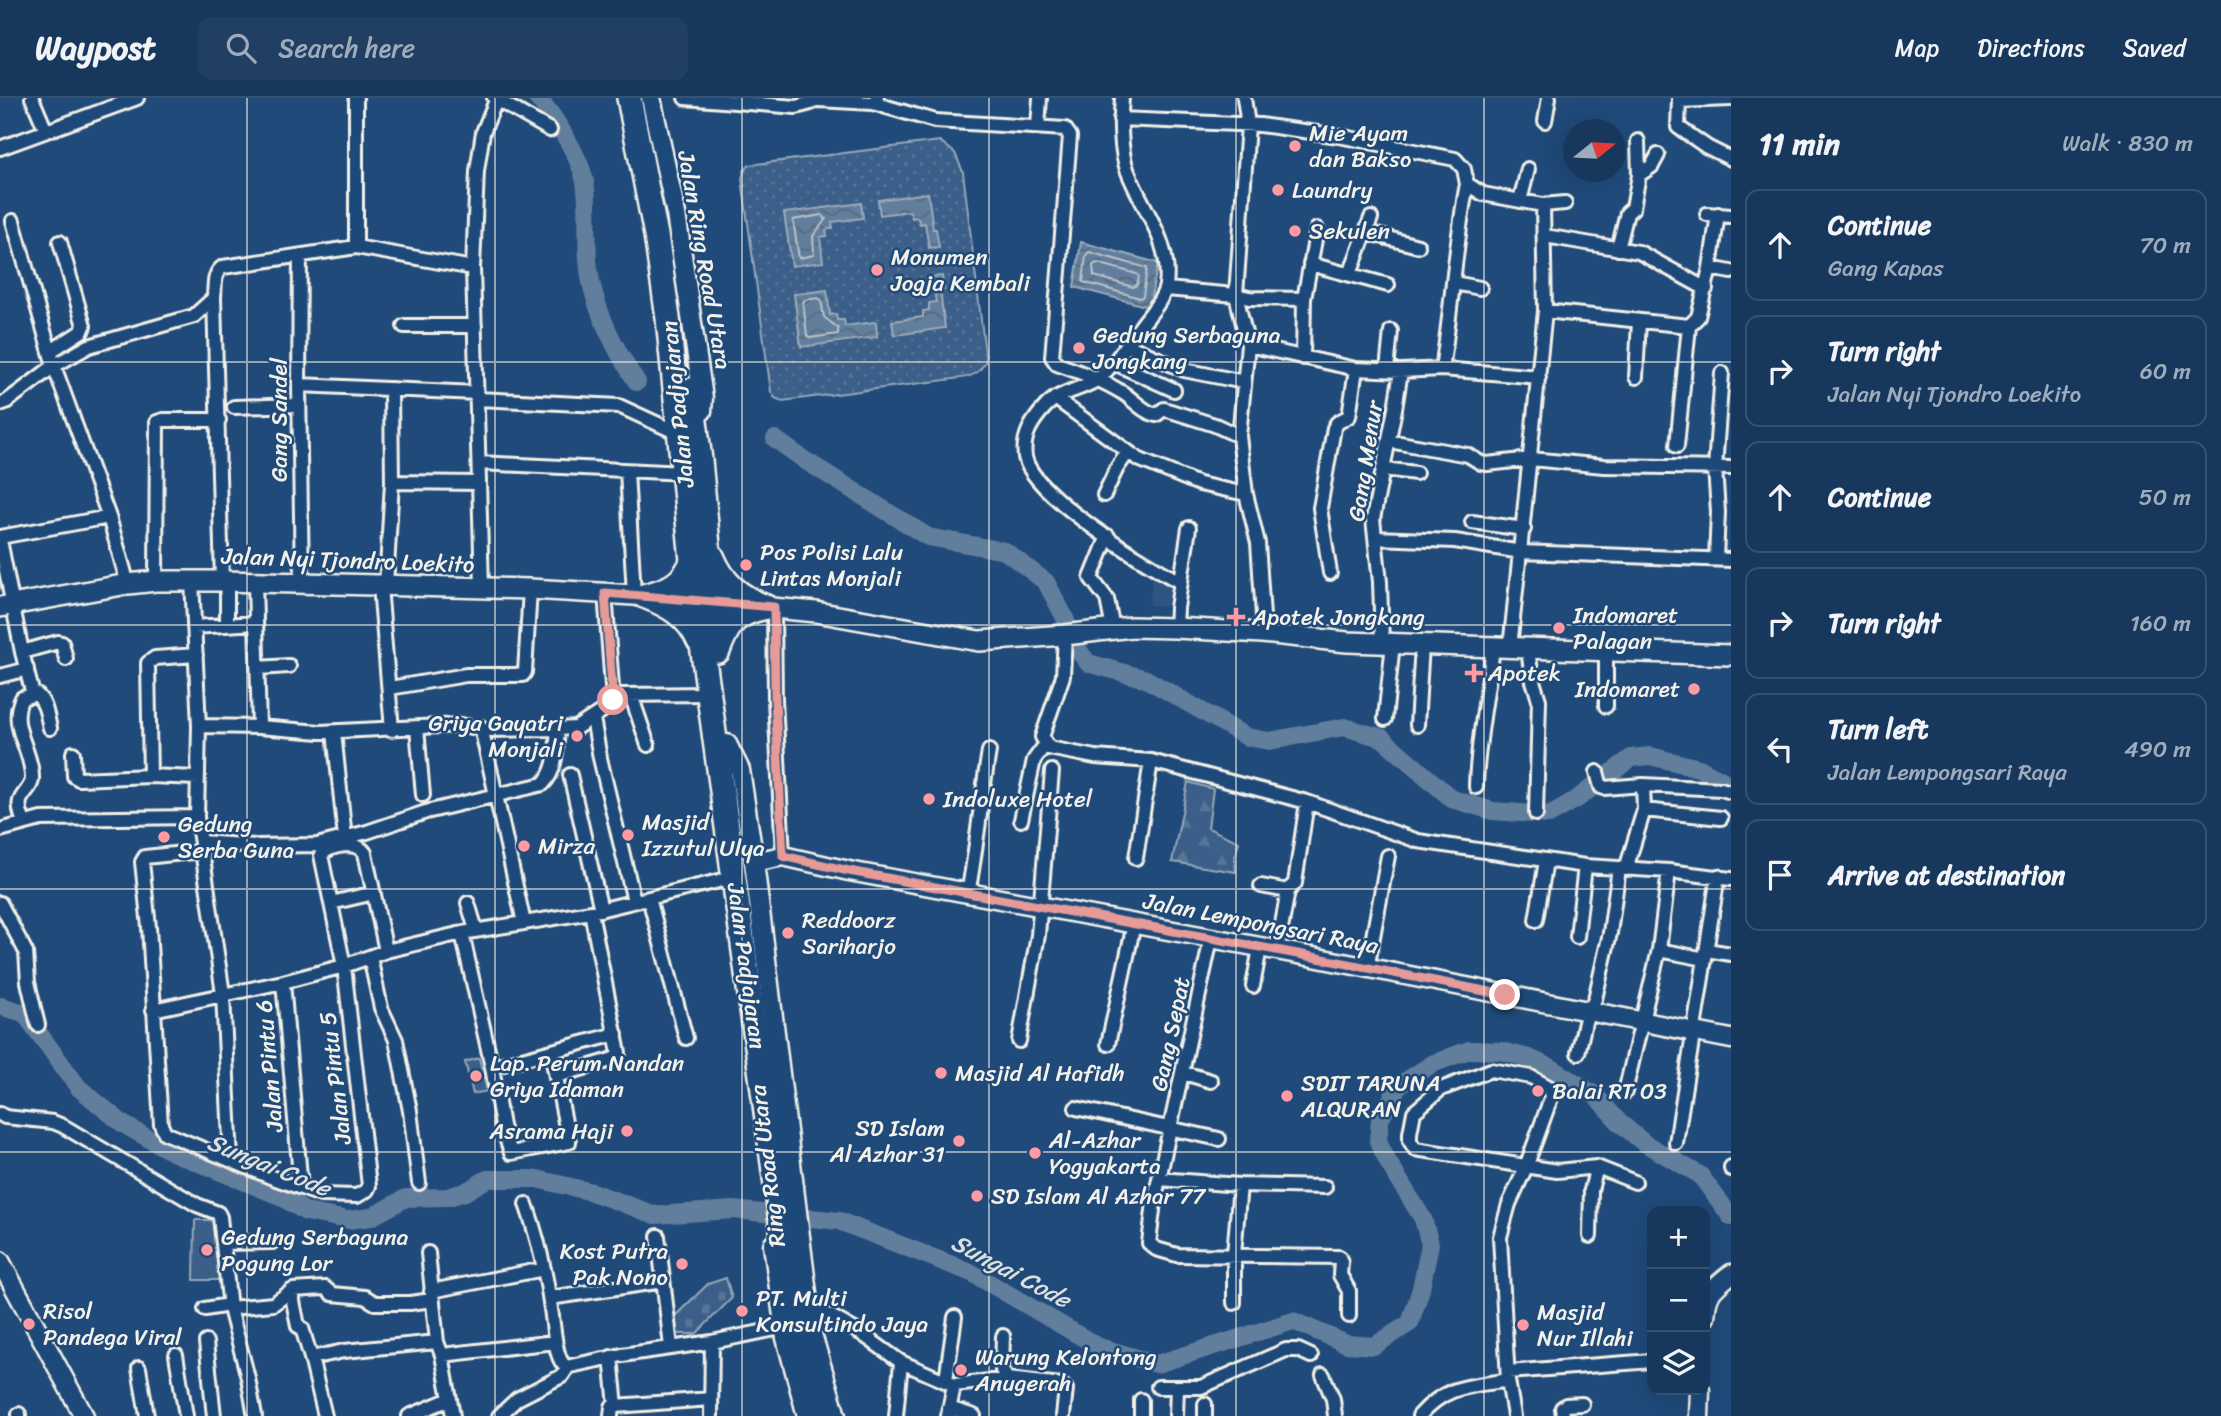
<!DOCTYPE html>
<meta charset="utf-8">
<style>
:root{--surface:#17385c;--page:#203f62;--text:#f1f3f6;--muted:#9eacbb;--line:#365272}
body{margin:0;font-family:Sriracha,sans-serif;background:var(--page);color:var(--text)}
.controls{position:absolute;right:21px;bottom:21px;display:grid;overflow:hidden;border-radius:14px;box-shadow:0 7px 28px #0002}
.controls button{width:63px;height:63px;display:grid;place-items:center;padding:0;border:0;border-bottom:2px solid var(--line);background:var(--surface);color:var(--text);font:35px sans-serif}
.compass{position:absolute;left:1563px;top:21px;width:63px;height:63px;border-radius:50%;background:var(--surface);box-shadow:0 7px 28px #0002;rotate:72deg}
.stop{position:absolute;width:21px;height:21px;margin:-16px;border:5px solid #e69b98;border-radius:50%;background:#fff}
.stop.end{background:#e69b98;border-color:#fff;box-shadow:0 2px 7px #0008}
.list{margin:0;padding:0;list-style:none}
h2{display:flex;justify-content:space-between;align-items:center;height:91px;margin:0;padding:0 28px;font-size:30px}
h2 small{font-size:23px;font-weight:400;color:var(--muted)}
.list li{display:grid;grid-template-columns:46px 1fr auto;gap:21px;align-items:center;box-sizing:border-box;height:112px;margin:0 14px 14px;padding:0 14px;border:2px solid var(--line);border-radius:14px}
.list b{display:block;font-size:26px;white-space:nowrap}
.list p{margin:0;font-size:23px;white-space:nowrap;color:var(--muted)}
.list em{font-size:23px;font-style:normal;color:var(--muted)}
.icon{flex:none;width:38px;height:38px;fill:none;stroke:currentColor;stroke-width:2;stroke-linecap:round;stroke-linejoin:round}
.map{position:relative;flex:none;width:1731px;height:1318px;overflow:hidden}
header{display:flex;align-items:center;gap:42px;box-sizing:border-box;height:98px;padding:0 35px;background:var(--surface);border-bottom:2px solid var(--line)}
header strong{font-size:33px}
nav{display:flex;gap:38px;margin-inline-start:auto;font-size:24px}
.search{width:490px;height:63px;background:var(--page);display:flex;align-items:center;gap:18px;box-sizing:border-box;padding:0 24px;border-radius:14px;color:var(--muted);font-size:26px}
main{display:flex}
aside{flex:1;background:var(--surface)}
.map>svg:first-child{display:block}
</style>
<header>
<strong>Waypost</strong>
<div class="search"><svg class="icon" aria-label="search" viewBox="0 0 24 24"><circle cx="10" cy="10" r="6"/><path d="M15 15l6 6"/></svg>Search here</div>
<nav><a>Map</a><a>Directions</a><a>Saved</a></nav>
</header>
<main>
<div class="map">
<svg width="1731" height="1318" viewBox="0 0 1731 1318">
<defs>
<pattern id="forest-firs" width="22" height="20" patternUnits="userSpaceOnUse" patternTransform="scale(1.75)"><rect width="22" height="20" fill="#3a5f88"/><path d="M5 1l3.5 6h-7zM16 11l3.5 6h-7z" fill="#577699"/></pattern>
<pattern id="cemetery-stones" width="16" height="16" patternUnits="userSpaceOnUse" patternTransform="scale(1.75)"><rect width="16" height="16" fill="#3a5f88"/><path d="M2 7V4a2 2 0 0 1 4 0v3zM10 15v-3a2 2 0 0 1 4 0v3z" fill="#577699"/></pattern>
<pattern id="park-dots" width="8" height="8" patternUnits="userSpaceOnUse" patternTransform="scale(1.75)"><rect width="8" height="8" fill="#3a5f88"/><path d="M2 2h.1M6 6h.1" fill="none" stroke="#577699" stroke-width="1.8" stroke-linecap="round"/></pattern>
<pattern id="water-waves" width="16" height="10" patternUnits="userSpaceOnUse" patternTransform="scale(1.75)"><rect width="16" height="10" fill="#627e9d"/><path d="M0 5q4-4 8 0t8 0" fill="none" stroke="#58687a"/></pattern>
</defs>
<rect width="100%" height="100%" fill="#1f4a7a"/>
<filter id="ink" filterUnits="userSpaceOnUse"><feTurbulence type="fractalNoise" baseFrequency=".0143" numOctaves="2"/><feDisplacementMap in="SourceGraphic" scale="14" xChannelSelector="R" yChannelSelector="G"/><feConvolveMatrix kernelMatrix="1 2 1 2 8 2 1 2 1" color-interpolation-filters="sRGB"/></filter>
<g filter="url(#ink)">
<path fill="#2d5581" d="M1153 474 1177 486 1175 510 1149 507Z"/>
<path fill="url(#forest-firs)" stroke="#97a8b8" stroke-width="2" d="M1188 684 1213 691 1208 730 1239 744 1235 759 1236 774 1172 764Z"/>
<path fill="url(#cemetery-stones)" stroke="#97a8b8" stroke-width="2" d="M726 1180 732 1200 696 1236H676L675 1218 708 1186Z"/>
<path fill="url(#park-dots)" stroke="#97a8b8" stroke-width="2" d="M940 43 955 55 963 74 986 263C979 275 974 278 961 280L782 303 775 300 771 294 742 81 744 73 749 67Z"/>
<path fill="#3a5f88" stroke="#97a8b8" stroke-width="2" d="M479 960 487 993 473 996 465 964Z
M195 1122H217L220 1182H194Z"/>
<path fill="url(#water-waves)" stroke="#9cacbb" stroke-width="2" d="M928 95 933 131H936L939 149 929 150 925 125 920 126 917 119 912 120 910 113 880 117 878 102Z
M861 105 863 120 832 124 833 130 826 132 827 138 820 139 823 164 792 168 784 115Z
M1081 144 1158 165 1149 209 1074 189Z
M942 178 944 192 940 193 945 230 894 237 892 223 923 219V213L929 212V205L936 204 932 179Z
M827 192 830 217 836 216 837 222H844L845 228 876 224 877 239 801 249 794 196Z"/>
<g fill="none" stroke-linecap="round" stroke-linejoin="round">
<path stroke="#bac3ca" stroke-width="2" d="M822 117 826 121 813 138 814 157 799 160 793 122Z
M1089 154 1147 170 1143 198 1140 200 1083 184 1086 157Z
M1097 165 1137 176 1139 179 1137 187 1133 189 1094 178 1093 167Z
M818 200 821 202 824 219 838 230V236L810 240 807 238 803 204 805 202Z"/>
<path stroke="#627e9d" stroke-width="18" d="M537 0C554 16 581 61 585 84 590 112 585 142 589 171 593 208 616 254 637 284
M775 341 806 363 928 439 1005 453 1046 484 1064 518 1076 549 1088 565 1146 581 1247 639 1269 643 1344 629 1382 640 1452 701 1493 713 1549 717 1577 701 1631 660 1650 658 1699 670 1731 687
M0 908 24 915 79 990 123 1026 172 1054 282 1099 306 1114 348 1122 371 1119 406 1100 448 1099 465 1094 487 1081H537L592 1094 655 1117 734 1112 839 1123 972 1175 1099 1249 1157 1266 1293 1223 1347 1246 1374 1248 1410 1225 1421 1191 1430 1146 1423 1121 1388 1064 1378 1043 1380 1022 1398 988 1432 966 1469 952 1501 953 1529 960 1550 969 1595 997 1619 1024 1644 1045 1700 1077 1731 1119"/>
<g stroke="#f4f1e8" stroke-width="18">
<path id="street" d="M32 0 46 33
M356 0V149
M494 0 550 32
M685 0 796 9 811 5 818 0
M1122 0C1120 21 1120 54 1128 74 1143 112 1172 145 1166 187 1164 201 1149 217 1141 228 1132 240 1109 274 1098 281 1082 292 1060 293 1046 308 1032 323 1022 338 1025 359 1032 397 1146 466 1180 484
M1244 0 1248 27 1236 197 1248 247 1239 338 1246 396 1258 445 1263 518 1262 535
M1679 0 1678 29 1707 49 1731 61
M818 2 873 5 877 0
M1679 3 1731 1
M873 5 935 23 1065 31 1070 38 1052 259 1057 266C1080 274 1102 282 1123 295 1134 302 1143 314 1156 317L1164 311 1215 327 1239 338
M1120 21 1260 27 1339 38 1455 61 1464 71 1467 86 1483 96 1543 107 1545 213 1510 550
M1545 23 1549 0
M1038 29 1040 0
M0 50 137 0
M1639 77 1652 68 1658 57
M1520 103 1528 71
M1543 107 1565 105
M1707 116 1731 118
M13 123 54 268 109 419 128 486
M1365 134 1418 148
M1545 138 1639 154 1706 191
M1618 151 1627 115 1633 110 1639 77 1638 43
M300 159 299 287 302 485
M1310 166 1388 187
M1710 170 1718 116
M1350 176 1371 120
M1454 185 1480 190
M1166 191 1236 197 1249 200 1304 201
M214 200 222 483
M1545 213 1689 228 1698 219 1710 170 1731 174
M404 228H475
M1127 247 1184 272 1244 284
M1248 247 1356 271 1401 273 1442 271 1539 279
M51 253 82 233 84 228 60 144
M1303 260 1304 201 1317 131
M1112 264 1174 292
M1442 271C1452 209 1455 147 1467 86
M1387 272 1391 233
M1636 279 1639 223
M299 287 477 295
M391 291 392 384 479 385
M1055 300 1138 361 1199 386 1246 396
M478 301 619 308 669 331H677
M0 306 6 304 54 268 89 248 194 218 214 200C215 189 213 175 223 169L356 149 473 170
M234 309 299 307
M1389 343 1468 357 1481 365 1487 366 1531 361 1604 368 1731 370
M1677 348 1689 228
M479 365 685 375
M1383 371 1416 375
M627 373 634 497
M1104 397 1117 370 1128 354
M1472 424 1524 431
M1108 438 1091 480 1107 501 1113 531
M0 439 109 419
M1375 440 1455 443 1521 454 1731 462
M0 442 22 554 58 544 62 545 66 561
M1716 461 1718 414 1715 370 1722 275
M1330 475 1320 410 1334 330 1337 325 1349 318 1356 271
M192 482 199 628 197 719 223 896 231 1062
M156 483 157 324 163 322H219
M255 485 259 629
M380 488 392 632
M386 488 392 384
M482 490 473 170 477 73 483 34 497 0
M605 495 613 602
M774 509 775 601 783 758
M227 527V483
M194 529 256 525
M1176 530 1177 510 1189 430
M1065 537 1063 578 1042 639 1049 650 1095 659 1151 663 1307 704 1418 743 1585 768 1669 773 1731 781
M1382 544 1380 484 1373 421 1395 311 1401 273
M1528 552 1532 580 1539 602 1536 716
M22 554 33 597
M196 557 155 560 148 565 150 678 197 680
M258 570 289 568
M0 578 27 571
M390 590 466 577H523L525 574 530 491
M631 597 648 647
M1606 608V553
M593 620 600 660 634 803
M1385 621 1393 545
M1417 627 1422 547
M199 628 259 629 320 634 461 627 487 632 558 631 576 630 602 613 613 602 622 597 709 596
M481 629 524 825
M417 630 423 697
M334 634 345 740
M73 655 74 678 79 681 150 678
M1597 674 1601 689 1604 690 1643 687 1721 691 1731 694
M570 677 601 812
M1476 689C1477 642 1488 596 1493 548
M1644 712 1721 720
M1021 722 1034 662 1045 647
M24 725C22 718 18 710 20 703 23 694 33 689 32 679 32 651 8 628 22 600L36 596C46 604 47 618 50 630
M0 732 41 721 197 719
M202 744 255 748 317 747 367 734 426 714 543 686C557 672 556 650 558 631
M203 753 145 759 142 764 149 829 161 1027 165 1035 268 1078 321 1097 357 1098 367 1092 369 1088 344 868 321 757C331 747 357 742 365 755L386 853
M1136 760 1151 663
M1626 771 1644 712 1643 687
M1261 788 1288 793 1295 785 1307 704
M968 796C977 748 981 701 989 653
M649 800 686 940
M0 805 26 854 28 884 38 927
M331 805 374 795
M468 805 476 832
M1536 822 1546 763
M462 835 492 969 502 1028 511 1055 569 1044 551 954
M1577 839 1585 768
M1211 841 1154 1104 1149 1145 1156 1151 1177 1157 1339 1159 1341 1164 1340 1177 1349 1193V1218
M1659 852 1705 861
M1707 852 1731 856
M1277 853 1288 793
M370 859 381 910 396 942 410 1013 419 1085
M1367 871 1388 758
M283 884 301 1090
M1253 888 1260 850
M153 912 283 884 344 868 386 853 462 835 591 814 727 781
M1019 943 1038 837 1052 673
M1108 946 1134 826
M1578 955 1586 920 1595 901 1610 835 1619 770
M492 969 616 936
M1184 975 1211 983
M557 978 611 962 617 959 619 955 591 814
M1625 994 1659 852 1669 773
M1076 1010 1219 1041
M0 1016 5 1019 53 1024 63 1028 197 1107 218 1115 220 1119 230 1210 248 1280 255 1318
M1676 1045 1718 778
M1731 1071V1069
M1159 1081 1240 1087 1325 1089
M526 1106C541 1148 549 1190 554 1234 556 1246 557 1262 566 1269L622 1257 712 1244 785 1229
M658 1138 671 1249
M1590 1138 1591 1092 1597 1069
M223 1145 273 1144
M428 1155 437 1244
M291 1193 298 1228 302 1230 311 1260
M431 1193 544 1171
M550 1200 663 1183
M1234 1205V1156L1240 1087
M805 1209 832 1219 862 1236 901 1264 954 1287 1007 1281 1062 1287 1066 1291 1063 1318
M230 1210 273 1206 293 1192 325 1190 332 1196 365 1199 375 1205H410L432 1202
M205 1211 229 1207
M1003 1238 1002 1272 1007 1281
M206 1244 214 1318
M176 1257 186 1318
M442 1257 453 1318
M611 1259 616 1308
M139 1270 147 1318
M1508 1274 1652 1263
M1323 1277 1333 1301 1335 1318
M946 1282 955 1219
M1158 1289H1201L1286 1252H1298L1311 1258
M1141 1302V1318
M1205 1306V1318
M949 1310 974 1318
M19 1316V1318
M325 1318 311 1260 344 1253 437 1244 442 1257 555 1244
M409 1318 450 1301
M499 1318 517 1301 562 1278 568 1269
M611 1318 612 1309 616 1308 711 1301
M711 1318 712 1244
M896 1318 901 1264
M948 1318 954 1287
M1176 1318 1177 1289
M1419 1318C1447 1286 1469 1289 1508 1282
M1514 1318 1508 1282 1500 1139 1509 1106 1526 1069 1551 1000 1549 989 1531 979 1491 972 1441 991 1414 1014 1410 1035V1043L1415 1051 1557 1073 1597 1069 1635 1084
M1563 1318 1562 1310 1566 1307 1582 1306"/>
</g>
<g stroke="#f4f1e8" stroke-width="23">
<path id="secondary" d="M651 0 676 116 703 300 702 313
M727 646 740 672 754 764 812 1236 836 1318
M754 764 783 758 849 773 1303 857 1731 941
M773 1147 786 1240 807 1318
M0 1163 84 1318
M1705 1219C1707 1194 1712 1191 1731 1176
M1699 1318 1700 1292"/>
</g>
<g stroke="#f4f1e8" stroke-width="24">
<path id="primary" d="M0 509 128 486 156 483H222L530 491 634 497 816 514 979 543 1065 537 1131 529 1176 530 1262 535 1347 544 1731 557"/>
</g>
<g stroke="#f4f1e8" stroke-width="28">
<path id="highway" d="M629 0 656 137 668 220 696 503 782 1131 799 1239 809 1282 822 1318
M691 292 700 362 717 544
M712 458C723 485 739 499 766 509
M644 498C668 507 688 518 699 543
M644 498C668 492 684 486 693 461
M718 553C729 524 735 516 766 509"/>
</g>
<use href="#street" stroke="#1f4a7a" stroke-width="12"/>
<use href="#secondary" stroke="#1f4a7a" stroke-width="18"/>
<use href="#primary" stroke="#1f4a7a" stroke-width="19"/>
<use href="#highway" stroke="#1f4a7a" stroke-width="23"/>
</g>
</g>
<g fill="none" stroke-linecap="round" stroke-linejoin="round" filter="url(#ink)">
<path stroke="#e69b98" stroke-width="9" d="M613 602 605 495 774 509 775 601 783 758 849 773 1303 857 1505 897"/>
</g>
<path fill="none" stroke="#f4f1e8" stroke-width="2" stroke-opacity="0.55" d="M247 0V1318M495 0V1318M742 0V1318M989 0V1318M1236 0V1318M1484 0V1318M0 264H1731M0 527H1731M0 791H1731M0 1054H1731"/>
<g fill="#ff9aa2" stroke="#1f4a7a" stroke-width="2.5">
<circle cx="1295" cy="48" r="7"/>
<circle cx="1278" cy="92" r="7"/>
<circle cx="1295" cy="133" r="7"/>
<circle cx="877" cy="172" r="7"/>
<circle cx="1079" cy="250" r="7"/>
<circle cx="746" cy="467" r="7"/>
<path d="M1232.5 508.5h7v7h7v7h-7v7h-7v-7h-7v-7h7z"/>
<circle cx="1559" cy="530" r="7"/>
<path d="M1470.5 564.5h7v7h7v7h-7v7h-7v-7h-7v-7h7z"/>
<circle cx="1694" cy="591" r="7"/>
<circle cx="577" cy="638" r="7"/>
<circle cx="929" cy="701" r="7"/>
<circle cx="628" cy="737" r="7"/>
<circle cx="164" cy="739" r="7"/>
<circle cx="524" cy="748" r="7"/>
<circle cx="788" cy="835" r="7"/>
<circle cx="941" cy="975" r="7"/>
<circle cx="476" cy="978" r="7"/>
<circle cx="1538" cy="993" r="7"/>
<circle cx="1287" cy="998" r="7"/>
<circle cx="627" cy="1033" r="7"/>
<circle cx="959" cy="1043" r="7"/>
<circle cx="1035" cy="1055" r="7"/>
<circle cx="977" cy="1098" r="7"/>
<circle cx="207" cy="1152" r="7"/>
<circle cx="682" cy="1166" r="7"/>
<circle cx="742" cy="1213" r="7"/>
<circle cx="29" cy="1226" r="7"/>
<circle cx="1523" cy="1227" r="7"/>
<circle cx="961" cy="1272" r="7"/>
</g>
<g text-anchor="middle" stroke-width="5" stroke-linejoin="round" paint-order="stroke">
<g font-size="23" fill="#f4f1e8" stroke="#1f4a7a" text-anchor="start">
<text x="1309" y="43">Mie Ayam<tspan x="1309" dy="26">dan Bakso</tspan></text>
<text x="1292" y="100">Laundry</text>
<text x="1309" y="141">Sekulen</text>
<text x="891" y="167">Monumen<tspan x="891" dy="26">Jogja Kembali</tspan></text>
<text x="1093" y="245">Gedung Serbaguna<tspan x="1093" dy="26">Jongkang</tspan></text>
<text x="760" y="462">Pos Polisi Lalu<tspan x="760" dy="26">Lintas Monjali</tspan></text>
<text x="1573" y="525">Indomaret<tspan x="1573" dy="26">Palagan</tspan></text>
<text x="1252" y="527">Apotek Jongkang</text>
<text x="1488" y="583">Apotek</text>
<text x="1680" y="599" text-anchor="end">Indomaret</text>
<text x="563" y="633" text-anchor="end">Griya Gayatri<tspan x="563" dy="26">Monjali</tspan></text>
<text x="943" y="709">Indoluxe Hotel</text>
<text x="642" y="732">Masjid<tspan x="642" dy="26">Izzutul Ulya</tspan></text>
<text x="178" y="734">Gedung<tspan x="178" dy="26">Serba Guna</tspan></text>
<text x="538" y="756">Mirza</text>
<text x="802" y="830">Reddoorz<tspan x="802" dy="26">Sariharjo</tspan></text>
<text x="490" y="973">Lap. Perum Nandan<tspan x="490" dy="26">Griya Idaman</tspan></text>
<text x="955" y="983">Masjid Al Hafidh</text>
<text x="1301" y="993">SDIT TARUNA<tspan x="1301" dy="26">ALQURAN</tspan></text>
<text x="1552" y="1001">Balai RT 03</text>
<text x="945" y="1038" text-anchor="end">SD Islam<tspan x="945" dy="26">Al Azhar 31</tspan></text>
<text x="613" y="1041" text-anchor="end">Asrama Haji</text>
<text x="1049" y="1050">Al-Azhar<tspan x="1049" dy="26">Yogyakarta</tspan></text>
<text x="991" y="1106">SD Islam Al Azhar 77</text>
<text x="221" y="1147">Gedung Serbaguna<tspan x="221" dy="26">Pogung Lor</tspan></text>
<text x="668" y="1161" text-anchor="end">Kost Putra<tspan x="668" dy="26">Pak Nono</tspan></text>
<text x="756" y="1208">PT. Multi<tspan x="756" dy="26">Konsultindo Jaya</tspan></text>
<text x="43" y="1221">Risol<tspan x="43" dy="26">Pandega Viral</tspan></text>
<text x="1537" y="1222">Masjid<tspan x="1537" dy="26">Nur Illahi</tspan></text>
<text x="975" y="1267">Warung Kelontong<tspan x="975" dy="26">Anugerah</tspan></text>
</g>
<g font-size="23" fill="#f4f1e8" stroke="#1f4a7a">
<text transform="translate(705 162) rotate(80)" y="8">Jalan Ring Road Utara</text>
<text transform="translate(677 306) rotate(-96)" y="8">Jalan Padjajaran</text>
<text transform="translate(279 322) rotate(-90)" y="8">Gang Sandel</text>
<text transform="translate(1365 363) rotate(-81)" y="8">Gang Menur</text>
<text transform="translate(348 462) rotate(2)" y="8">Jalan Nyi Tjondro Loekito</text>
<text transform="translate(1261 825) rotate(11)" y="8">Jalan Lempongsari Raya</text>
<text transform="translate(747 868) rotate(82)" y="8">Jalan Padjajaran</text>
<text transform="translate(1170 936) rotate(-78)" y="8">Gang Sepat</text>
<text transform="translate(269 968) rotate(-95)" y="8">Jalan Pintu 6</text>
<text transform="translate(335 980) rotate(-97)" y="8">Jalan Pintu 5</text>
<text transform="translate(767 1068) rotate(-97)" y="8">Ring Road Utara</text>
</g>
<g font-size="24" font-style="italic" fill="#dee0dd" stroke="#1f4a7a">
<text transform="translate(269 1067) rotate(22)" y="8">Sungai Code</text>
<text transform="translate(1011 1173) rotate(28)" y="8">Sungai Code</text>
</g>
</g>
</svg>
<div class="controls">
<button>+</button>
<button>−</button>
<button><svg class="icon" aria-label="layers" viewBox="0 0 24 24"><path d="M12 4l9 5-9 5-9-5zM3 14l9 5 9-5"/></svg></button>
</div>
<svg class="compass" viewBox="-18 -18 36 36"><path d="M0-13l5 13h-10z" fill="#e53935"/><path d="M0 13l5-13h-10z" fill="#9eacbb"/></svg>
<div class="stop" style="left:613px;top:602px"></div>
<div class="stop end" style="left:1505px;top:897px"></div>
</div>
<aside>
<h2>11 min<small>Walk · 830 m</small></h2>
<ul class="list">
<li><svg class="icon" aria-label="ahead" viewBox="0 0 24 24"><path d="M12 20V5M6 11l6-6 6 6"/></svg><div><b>Continue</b><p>Gang Kapas</p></div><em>70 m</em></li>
<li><svg class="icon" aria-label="right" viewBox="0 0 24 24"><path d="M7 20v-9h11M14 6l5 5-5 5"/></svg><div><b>Turn right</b><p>Jalan Nyi Tjondro Loekito</p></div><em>60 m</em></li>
<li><svg class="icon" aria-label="ahead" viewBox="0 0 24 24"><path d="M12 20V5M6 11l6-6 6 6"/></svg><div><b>Continue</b></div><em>50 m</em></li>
<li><svg class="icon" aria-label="right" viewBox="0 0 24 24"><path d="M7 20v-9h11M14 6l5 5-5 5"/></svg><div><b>Turn right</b></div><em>160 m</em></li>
<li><svg class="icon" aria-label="left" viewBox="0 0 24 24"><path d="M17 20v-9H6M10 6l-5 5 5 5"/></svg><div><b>Turn left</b><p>Jalan Lempongsari Raya</p></div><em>490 m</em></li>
<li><svg class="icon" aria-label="arrive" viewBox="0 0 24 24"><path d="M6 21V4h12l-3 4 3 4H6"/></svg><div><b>Arrive at destination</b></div></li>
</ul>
</aside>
</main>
